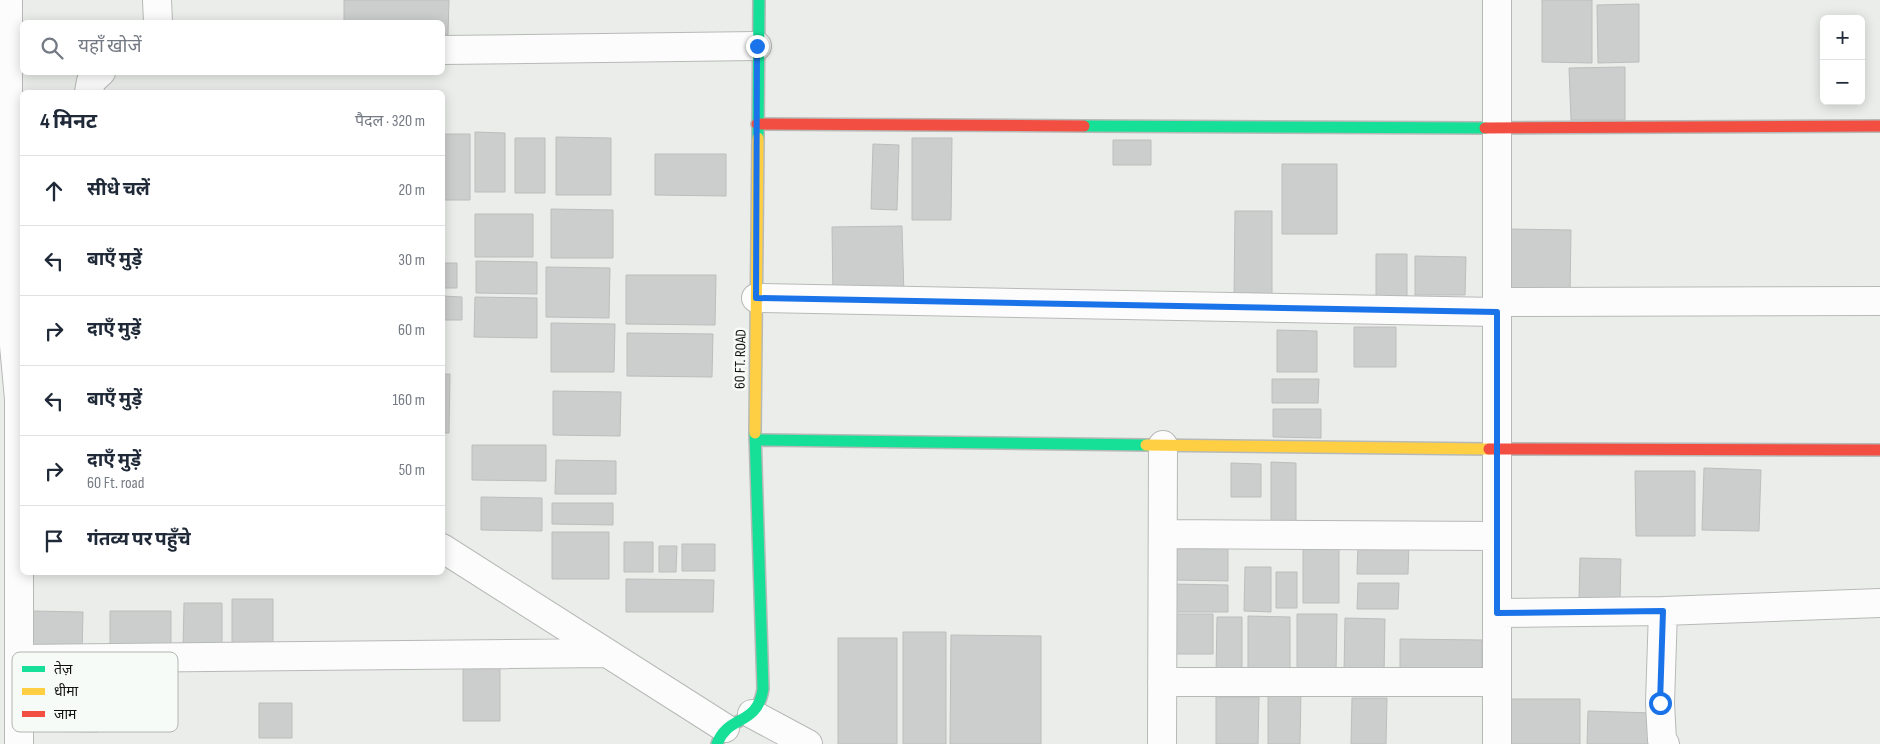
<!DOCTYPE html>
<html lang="hi">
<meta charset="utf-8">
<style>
:root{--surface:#fff;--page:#f2f2f3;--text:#1f2937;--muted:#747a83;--line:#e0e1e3}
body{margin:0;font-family:"Sofia Sans Condensed","Noto Sans Devanagari",sans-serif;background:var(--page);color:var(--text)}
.controls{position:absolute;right:15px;top:15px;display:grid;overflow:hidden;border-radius:8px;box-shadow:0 2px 12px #0003}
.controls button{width:45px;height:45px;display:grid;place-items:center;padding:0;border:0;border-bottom:1px solid var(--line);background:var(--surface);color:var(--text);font:25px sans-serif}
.stop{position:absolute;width:15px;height:15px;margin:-11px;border:4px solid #1a73e8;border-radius:50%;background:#fff}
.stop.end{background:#1a73e8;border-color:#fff;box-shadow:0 1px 5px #0008}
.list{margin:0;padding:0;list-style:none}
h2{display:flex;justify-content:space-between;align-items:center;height:65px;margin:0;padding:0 20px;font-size:21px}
h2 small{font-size:16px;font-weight:400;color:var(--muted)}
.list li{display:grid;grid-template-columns:32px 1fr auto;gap:15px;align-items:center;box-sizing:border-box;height:70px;padding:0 20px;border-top:1px solid var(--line)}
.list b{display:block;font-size:19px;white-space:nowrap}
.list p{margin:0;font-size:16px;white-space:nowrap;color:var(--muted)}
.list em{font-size:16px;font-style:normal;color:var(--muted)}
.icon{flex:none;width:28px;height:28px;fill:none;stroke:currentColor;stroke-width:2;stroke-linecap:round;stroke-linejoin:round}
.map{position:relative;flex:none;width:1880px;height:744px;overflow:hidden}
.search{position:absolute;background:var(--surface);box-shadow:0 2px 12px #0003;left:20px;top:20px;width:425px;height:55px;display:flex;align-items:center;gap:12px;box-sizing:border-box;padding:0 18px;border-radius:8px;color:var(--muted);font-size:19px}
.panel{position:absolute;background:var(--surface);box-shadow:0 2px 12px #0003;left:20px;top:90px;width:425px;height:485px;border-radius:8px}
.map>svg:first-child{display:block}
</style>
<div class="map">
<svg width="1880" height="744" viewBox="0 0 1880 744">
<rect width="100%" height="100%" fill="#ebedeb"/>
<path fill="#cccecd" stroke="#bcbdbc" d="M344 0H449L448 35H442V22H344Z
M1542 0H1592V63L1542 62Z
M1639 4V62L1598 63 1597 5Z
M1625 67V120H1571L1569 68Z
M475 132 505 133V192H475Z
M442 134H470V200H442Z
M556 137 611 138V195H556Z
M515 138H545V193H515Z
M912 138H952L951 220H912Z
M1113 140H1151V165H1113Z
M873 144 899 145 897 210 871 209Z
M655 154H726V196L655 195Z
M1282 164H1337V234H1282Z
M551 209 613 210V258H551Z
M1235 211H1272V299H1234Z
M475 214H533V257H475Z
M902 226 904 296 833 298 832 227Z
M1509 229 1571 230 1570 295 1508 294Z
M1376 254H1407V297L1376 296Z
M1415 256 1466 257 1465 295H1415Z
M476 261 537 262V294L476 293Z
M442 263H457V288H442Z
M546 267 610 268 609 318 546 317Z
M626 275H716L715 325 626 324Z
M442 296 462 297V320H442Z
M475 297 537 298V338L474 337Z
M551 323 615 324 614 372H551Z
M1354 327H1396V367H1354Z
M1277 330 1317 331V372H1277Z
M627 333 713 334 712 377 627 376Z
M442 374H450L449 433H442Z
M1272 379H1319L1318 403H1272Z
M553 391 621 392 620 436 553 435Z
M1273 409H1321V438L1273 437Z
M472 445H546V481L472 480Z
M556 460 616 461V494H555Z
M1271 462 1296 463V526H1271Z
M1231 463 1261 464V497H1231Z
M1704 468 1761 470 1759 531 1702 530Z
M1635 471H1695V536H1636Z
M481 497 542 498V531L481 530Z
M552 503H613V525L552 524Z
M552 532H609V579H552Z
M624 542H653V572H624Z
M1173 542 1228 543V581L1173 580Z
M1358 543H1409L1408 574H1357Z
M682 544H715V571H682Z
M1303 545H1339V603H1303Z
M659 546H677L676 572H659Z
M1580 558 1621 559 1620 600 1579 599Z
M1245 567H1271V612L1244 611Z
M84 572H156V574Z
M1276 572H1297V608H1276Z
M626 579 714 580 713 612H626Z
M1358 583H1399L1398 609H1357Z
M1172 584 1228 585V612H1172Z
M232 599H273V645H232Z
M184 603H222V649H183Z
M32 611 83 612 82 653H32Z
M110 611H171V654L110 653Z
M1167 614H1213V654H1167Z
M1297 614H1337L1336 674H1297Z
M1248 616 1290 617V673H1248Z
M1217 617H1242V675H1216Z
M1345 618 1385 619 1384 674H1344Z
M903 632H946V744H903Z
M951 635 1041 636V744H950Z
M838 638H897V744H838Z
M1400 639 1482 640V676L1400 675Z
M463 666H500V721H463Z
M28 667H97V732L28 731Z
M1268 692H1301L1300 744H1268Z
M1216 697H1259L1258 744H1216Z
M1352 698H1387L1386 744H1351Z
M1509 699H1580V744H1509Z
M259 703H292V738H259Z
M1588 711 1653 713 1651 744H1587Z"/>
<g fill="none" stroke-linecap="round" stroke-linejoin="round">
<g stroke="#b7b9b7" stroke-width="30">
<path id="street" d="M8 0V281L19 399V744
M157 0 158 22
M1497 0V744
M442 50 757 46
M89 92 91 81 101 72
M756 298 1497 312
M1497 302 1880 301
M1163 534 1497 536
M442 548 725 728
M1663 611 1660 703 1662 740 1665 744
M1497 613 1663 611 1880 603
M20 659 606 653
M1162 682H1497
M752 714 808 744
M1162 744 1163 445"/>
</g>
<g stroke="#b7b9b7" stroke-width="14">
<path id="fast" d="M1084 126 1485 128
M758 138 759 0
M755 440 1146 445
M717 744C728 714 757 727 763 689L755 433"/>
</g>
<g stroke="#b7b9b7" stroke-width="14">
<path id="slow" d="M755 433 758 138
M1146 445 1489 449"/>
</g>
<g stroke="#b7b9b7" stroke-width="14">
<path id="jam" d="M757 124 1084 126
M1485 128 1880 126
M1489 449 1880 450"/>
</g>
<use href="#street" stroke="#fcfcfc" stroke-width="28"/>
<use href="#fast" stroke="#16e098" stroke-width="11"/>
<use href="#slow" stroke="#ffcf43" stroke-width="11"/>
<use href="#jam" stroke="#f24e42" stroke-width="11"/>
</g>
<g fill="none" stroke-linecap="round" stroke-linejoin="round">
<path stroke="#1a73e8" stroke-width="6" d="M757 46 756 298 1497 312V613L1663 611 1660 703"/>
</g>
<g text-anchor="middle" stroke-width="5" stroke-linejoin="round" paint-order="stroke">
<g font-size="15" fill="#101110" stroke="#f7fbf8">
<text transform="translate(740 359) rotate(-89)" y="5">60 FT. ROAD</text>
</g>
</g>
<rect x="12" y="652" width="166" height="80" rx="8" fill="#f7fbf8" stroke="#b2b5b2" stroke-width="1"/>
<rect x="22" y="666" width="23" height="6" fill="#16e098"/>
<rect x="22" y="688" width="23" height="7" fill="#ffcf43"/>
<rect x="22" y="711" width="23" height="6" fill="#f24e42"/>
<g font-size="14" fill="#101110">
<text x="54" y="674">तेज़</text>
<text x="54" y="696">धीमा</text>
<text x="54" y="719">जाम</text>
</g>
</svg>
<div class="controls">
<button>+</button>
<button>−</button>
</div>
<div class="stop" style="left:1660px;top:703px"></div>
<div class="stop end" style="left:757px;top:46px"></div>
<div class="search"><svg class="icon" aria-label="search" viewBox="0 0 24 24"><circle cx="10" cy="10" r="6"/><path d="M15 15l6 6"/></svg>यहाँ खोजें</div>
<section class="panel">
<h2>4 मिनट<small>पैदल · 320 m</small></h2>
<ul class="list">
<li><svg class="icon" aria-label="ahead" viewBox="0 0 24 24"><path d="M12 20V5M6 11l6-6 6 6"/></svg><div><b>सीधे चलें</b></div><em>20 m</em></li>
<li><svg class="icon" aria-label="left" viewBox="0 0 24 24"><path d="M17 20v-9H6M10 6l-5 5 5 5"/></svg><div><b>बाएँ मुड़ें</b></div><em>30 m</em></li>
<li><svg class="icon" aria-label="right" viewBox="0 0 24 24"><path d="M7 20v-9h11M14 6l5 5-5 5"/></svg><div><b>दाएँ मुड़ें</b></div><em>60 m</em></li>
<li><svg class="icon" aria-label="left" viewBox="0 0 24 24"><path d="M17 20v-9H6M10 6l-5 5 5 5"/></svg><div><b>बाएँ मुड़ें</b></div><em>160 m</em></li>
<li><svg class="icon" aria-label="right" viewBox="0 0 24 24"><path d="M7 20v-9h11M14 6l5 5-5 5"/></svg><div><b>दाएँ मुड़ें</b><p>60 Ft. road</p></div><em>50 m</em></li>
<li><svg class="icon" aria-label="arrive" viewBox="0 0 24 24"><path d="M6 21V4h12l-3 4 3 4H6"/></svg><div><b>गंतव्य पर पहुँचे</b></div></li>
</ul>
</section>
</div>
